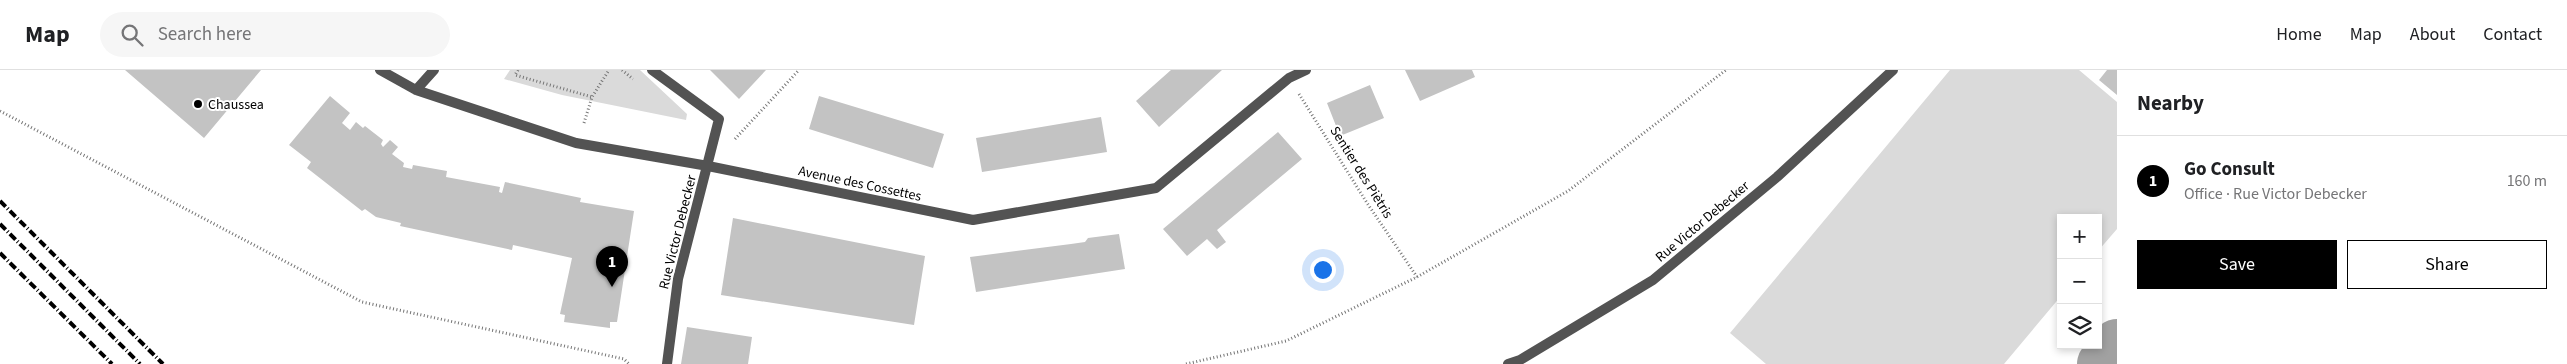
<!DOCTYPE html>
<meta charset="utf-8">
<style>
:root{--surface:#fff;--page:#f6f6f6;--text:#202124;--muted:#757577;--line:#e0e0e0;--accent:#000}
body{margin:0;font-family:"Source Sans 3",sans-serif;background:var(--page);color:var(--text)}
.controls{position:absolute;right:15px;bottom:15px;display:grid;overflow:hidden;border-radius:0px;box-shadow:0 2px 8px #0003}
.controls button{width:45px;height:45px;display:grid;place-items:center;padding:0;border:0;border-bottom:1px solid var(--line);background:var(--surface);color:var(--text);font:25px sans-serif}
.you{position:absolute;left:1322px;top:199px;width:18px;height:18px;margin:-12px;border:4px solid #fff;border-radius:50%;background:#1a73e8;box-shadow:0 0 0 8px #1a73e833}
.badge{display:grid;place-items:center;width:32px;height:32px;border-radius:50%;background:var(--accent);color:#fff;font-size:16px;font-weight:700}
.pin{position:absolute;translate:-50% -41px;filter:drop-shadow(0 1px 2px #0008)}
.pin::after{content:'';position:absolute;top:26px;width:18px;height:15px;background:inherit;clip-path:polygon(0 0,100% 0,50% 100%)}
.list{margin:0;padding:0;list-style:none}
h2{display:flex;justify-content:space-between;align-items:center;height:65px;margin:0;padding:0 20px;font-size:21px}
h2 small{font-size:16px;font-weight:400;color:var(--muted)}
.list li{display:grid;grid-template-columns:32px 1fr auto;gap:15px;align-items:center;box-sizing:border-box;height:90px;padding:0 20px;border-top:1px solid var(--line)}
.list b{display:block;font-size:19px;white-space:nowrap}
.list p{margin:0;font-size:16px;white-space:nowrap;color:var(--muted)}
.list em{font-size:16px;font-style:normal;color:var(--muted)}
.actions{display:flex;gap:10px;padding:15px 20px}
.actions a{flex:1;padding:11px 0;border:1px solid var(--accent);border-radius:0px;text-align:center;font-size:18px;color:var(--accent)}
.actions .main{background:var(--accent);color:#fff}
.icon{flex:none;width:28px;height:28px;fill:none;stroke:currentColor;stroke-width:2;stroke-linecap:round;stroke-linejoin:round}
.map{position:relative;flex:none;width:2117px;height:294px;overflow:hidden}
header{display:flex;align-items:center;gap:30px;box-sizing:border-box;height:70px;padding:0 25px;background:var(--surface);border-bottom:1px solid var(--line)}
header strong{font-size:24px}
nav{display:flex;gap:28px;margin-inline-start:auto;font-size:18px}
.search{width:350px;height:45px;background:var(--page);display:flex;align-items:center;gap:12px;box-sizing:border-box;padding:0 18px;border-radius:28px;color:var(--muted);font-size:19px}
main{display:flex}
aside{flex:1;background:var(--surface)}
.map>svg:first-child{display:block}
</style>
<header>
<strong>Map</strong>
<div class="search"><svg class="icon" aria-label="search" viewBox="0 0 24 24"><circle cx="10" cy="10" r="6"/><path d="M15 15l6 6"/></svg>Search here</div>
<nav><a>Home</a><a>Map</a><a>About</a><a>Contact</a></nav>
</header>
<main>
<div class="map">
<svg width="2117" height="294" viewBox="0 0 2117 294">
<rect width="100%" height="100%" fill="#fff"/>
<path fill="#dadada" d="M510 0H640L687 44 686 50 562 25 504 9Z
M1950 0H2079L2117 32V159L2098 181V148H2061V226L2004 294H1766L1730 263Z"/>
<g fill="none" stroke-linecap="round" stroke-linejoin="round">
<path stroke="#a1a1a1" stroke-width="52" d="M2103 294 2117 275"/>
</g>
<path fill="#c3c3c3" d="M125 0H261L204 68Z
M710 0H766L739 29Z
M1171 0H1222L1159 57 1136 31Z
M1405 0H1472L1475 7 1420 31Z
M2107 0H2117V25L2099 10Z
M1370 15 1384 48 1340 66 1327 33Z
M330 26 350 43 342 53 350 60 356 52 363 58 365 56 383 70 381 74 383 77 390 70 398 77 392 84 404 93 403 97 412 99 413 95 447 101 446 107 500 117 499 122 502 123 505 112 581 128 580 132 634 141 617 252H610V258L564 252 565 245 560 244 572 188 513 175 512 180 400 156 401 153 376 147 365 139 362 141 307 98 311 92 289 75Z
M819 26 944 64 933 98 809 59Z
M1101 47 1107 82 982 102 976 68Z
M1278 62 1302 89 1217 160 1226 172 1217 179 1207 169 1187 186 1163 159Z
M733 148 925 186 914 255 721 225Z
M1119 164 1125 199 976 222 970 187 1071 174 1085 172 1088 168Z
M687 257 752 267 748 294H681Z"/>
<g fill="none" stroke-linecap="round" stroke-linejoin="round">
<path stroke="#757575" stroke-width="3" stroke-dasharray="1 2.5" stroke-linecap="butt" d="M518 0 515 5 592 27
M622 0 633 9
M1299 24 1367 133 1417 207
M0 41 362 232 624 289 629 294
M584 53 592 27 609 0
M735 69 799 0
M1186 294 1286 271 1417 207 1568 121 1726 0"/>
<path stroke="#535353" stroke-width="10" d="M380 0 416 20 576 73 708 96 973 150 1156 118 1289 8 1306 0
M652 0 719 49 678 209 667 294
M416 20 434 0
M1508 294 1520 290 1653 210 1777 107 1893 0"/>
<path stroke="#000" stroke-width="4" stroke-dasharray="8 2.5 1 2.5" stroke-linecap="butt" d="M0 131 163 294
M0 154 140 294
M0 183 112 294"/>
</g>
<circle fill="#000" stroke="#fff" stroke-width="2" cx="198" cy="34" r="5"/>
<g text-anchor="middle" stroke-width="4" stroke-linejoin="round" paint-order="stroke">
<g font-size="14" fill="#000" stroke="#fff" text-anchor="start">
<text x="208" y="39">Chaussea</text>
</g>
<g font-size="14" fill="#000" stroke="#fff">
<text transform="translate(1362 102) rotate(58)" y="5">Sentier des Piètris</text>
<text transform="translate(860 113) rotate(12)" y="5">Avenue des Cossettes</text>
<text transform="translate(1702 151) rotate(-40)" y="5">Rue Victor Debecker</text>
<text transform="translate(677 162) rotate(-76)" y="5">Rue Victor Debecker</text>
</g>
</g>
</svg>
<div class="controls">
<button>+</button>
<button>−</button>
<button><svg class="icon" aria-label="layers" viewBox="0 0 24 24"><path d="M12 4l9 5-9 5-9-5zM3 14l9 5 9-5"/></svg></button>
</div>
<div class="you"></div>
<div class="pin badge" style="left:612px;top:217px">1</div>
</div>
<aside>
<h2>Nearby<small></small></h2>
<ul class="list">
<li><span class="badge">1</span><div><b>Go Consult</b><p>Office · Rue Victor Debecker</p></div><em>160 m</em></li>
</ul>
<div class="actions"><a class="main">Save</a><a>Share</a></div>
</aside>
</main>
